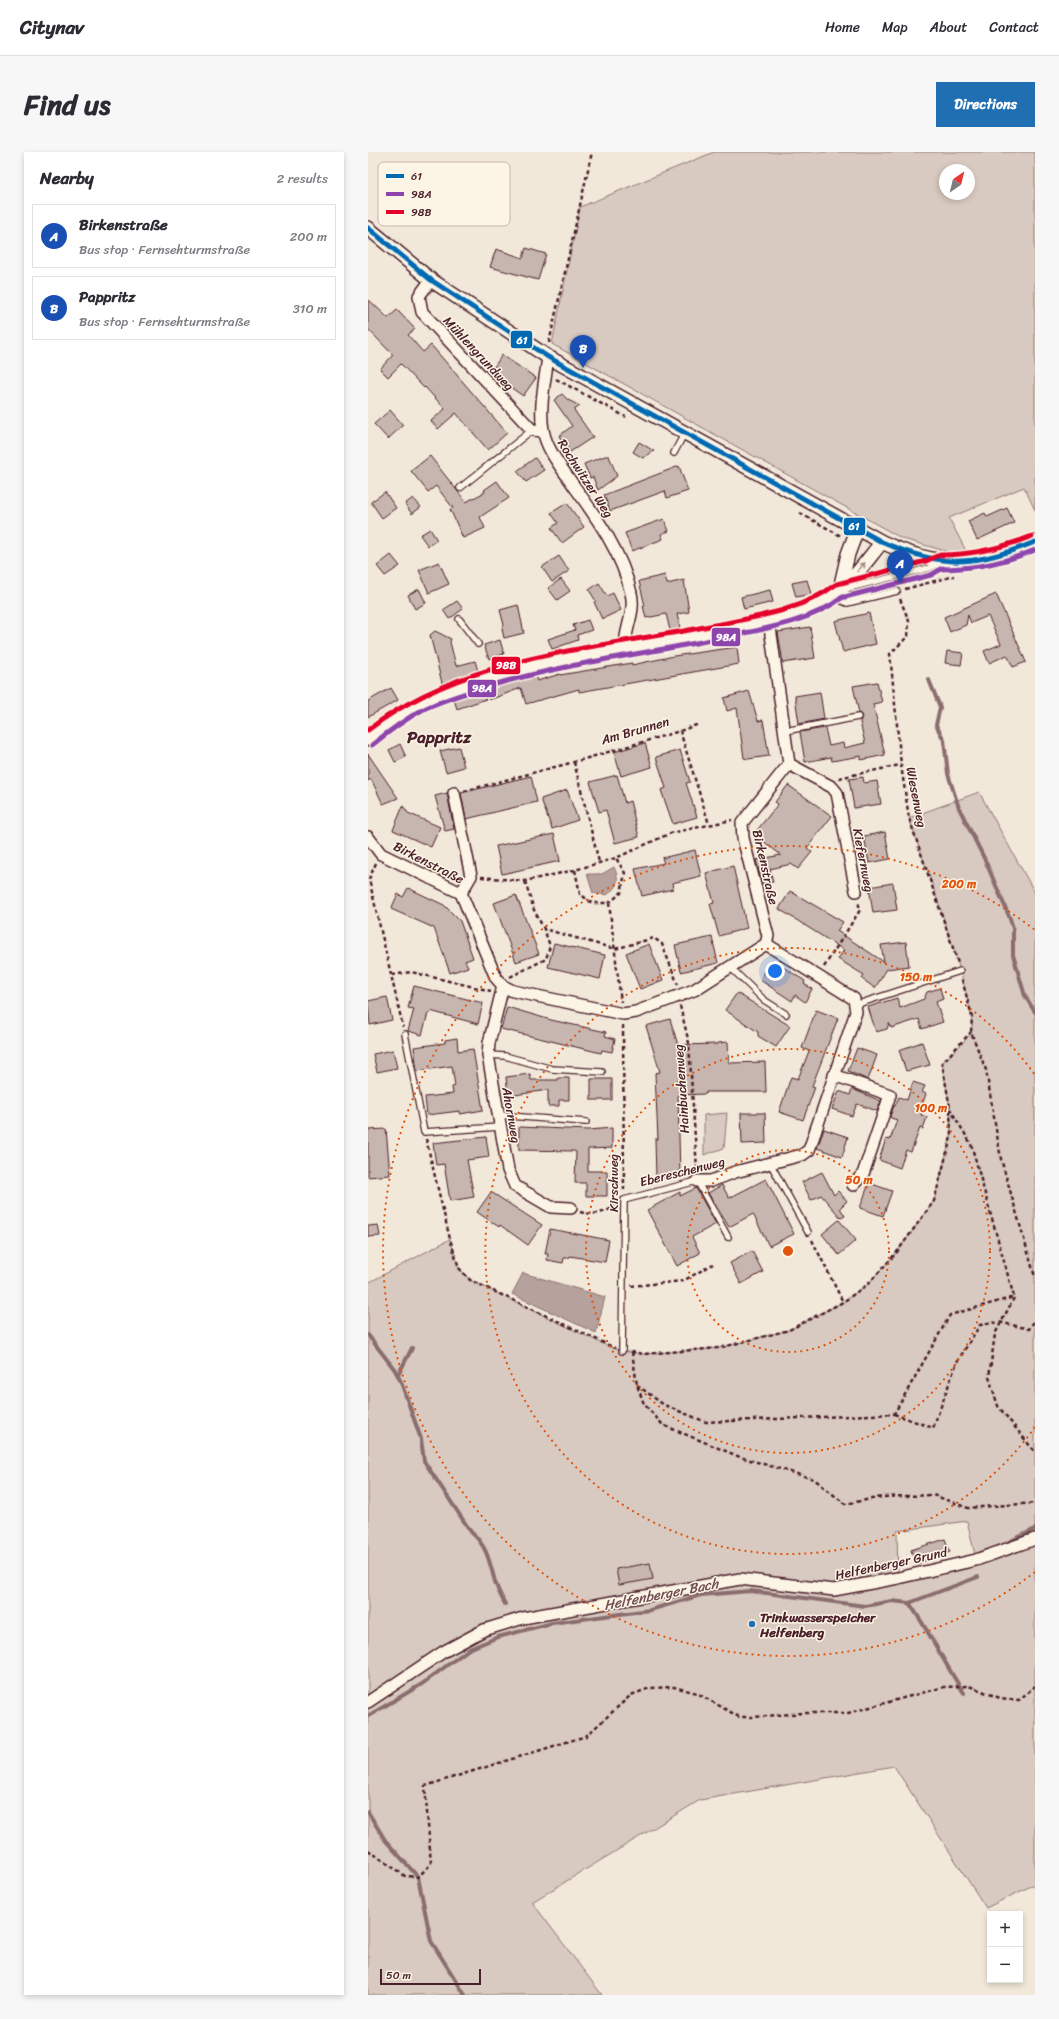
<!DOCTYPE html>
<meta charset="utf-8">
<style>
:root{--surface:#fff;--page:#f7f7f7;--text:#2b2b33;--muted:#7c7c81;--line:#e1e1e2;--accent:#1f6fb2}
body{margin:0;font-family:Sriracha,sans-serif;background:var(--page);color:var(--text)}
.controls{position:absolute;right:12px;bottom:12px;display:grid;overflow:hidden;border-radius:0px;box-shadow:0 2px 6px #0003}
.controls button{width:36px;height:36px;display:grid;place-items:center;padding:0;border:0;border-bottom:1px solid var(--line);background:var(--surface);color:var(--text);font:20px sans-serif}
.compass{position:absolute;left:571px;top:12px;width:36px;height:36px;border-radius:50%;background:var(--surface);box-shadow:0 2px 6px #0003;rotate:35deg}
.scale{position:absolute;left:12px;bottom:10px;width:101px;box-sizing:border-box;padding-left:4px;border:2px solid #4a1f2b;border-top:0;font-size:11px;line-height:14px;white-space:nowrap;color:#4a1f2b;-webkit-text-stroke:3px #fcf5e5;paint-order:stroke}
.you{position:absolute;left:407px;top:819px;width:14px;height:14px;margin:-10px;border:3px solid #fff;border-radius:50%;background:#1a73e8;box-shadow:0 0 0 6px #1a73e833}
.badge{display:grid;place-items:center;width:26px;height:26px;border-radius:50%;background:var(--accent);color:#fff;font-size:13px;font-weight:700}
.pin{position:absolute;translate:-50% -33px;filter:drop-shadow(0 1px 2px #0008)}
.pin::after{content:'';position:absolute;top:21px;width:14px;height:12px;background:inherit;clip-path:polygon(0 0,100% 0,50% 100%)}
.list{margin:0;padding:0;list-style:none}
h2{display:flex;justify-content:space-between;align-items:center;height:52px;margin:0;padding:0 16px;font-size:17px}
h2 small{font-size:13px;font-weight:400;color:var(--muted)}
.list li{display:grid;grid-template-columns:26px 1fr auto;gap:12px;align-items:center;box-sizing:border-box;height:64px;margin:0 8px 8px;padding:0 8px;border:1px solid var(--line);border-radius:0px}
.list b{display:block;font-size:15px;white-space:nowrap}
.list p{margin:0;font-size:13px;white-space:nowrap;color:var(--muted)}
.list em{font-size:13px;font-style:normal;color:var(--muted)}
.map{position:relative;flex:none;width:667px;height:1843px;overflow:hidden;border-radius:0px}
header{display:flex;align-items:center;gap:24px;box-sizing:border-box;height:56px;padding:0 20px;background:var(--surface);border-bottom:1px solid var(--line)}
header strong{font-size:19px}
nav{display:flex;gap:22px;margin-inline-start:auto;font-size:14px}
.intro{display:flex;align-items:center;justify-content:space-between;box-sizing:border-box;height:96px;padding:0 24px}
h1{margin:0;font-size:28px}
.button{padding:10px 18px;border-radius:0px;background:var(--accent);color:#fff;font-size:14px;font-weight:700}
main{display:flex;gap:24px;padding:0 24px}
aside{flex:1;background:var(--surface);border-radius:0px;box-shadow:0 2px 6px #0003}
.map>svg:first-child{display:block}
</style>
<header>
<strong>Citynav</strong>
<nav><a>Home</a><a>Map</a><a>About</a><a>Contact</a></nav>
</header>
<div class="intro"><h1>Find us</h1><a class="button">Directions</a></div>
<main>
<aside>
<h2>Nearby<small>2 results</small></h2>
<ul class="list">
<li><span class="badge" style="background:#1a4fb4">A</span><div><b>Birkenstraße</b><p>Bus stop · Fernsehturmstraße</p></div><em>200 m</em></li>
<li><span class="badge" style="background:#1a4fb4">B</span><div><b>Pappritz</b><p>Bus stop · Fernsehturmstraße</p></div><em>310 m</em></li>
</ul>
</aside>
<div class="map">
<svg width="667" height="1843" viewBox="0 0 667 1843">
<rect width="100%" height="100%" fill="#f1e8da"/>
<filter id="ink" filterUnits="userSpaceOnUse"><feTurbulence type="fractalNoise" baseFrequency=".025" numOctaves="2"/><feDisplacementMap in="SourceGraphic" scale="8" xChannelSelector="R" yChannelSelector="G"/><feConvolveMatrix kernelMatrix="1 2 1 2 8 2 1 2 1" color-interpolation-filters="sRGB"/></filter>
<g filter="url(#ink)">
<path fill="#d8cac0" stroke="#917476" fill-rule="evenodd" d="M346 0H667V358L656 335 581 366 598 399 581 400 535 387 184 192 212 55ZM577 18H601V42H577Z
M611 640 667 741V1732L618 1756 526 1614 332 1648 164 1750 234 1843H0V1131L82 1087 91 1116 102 1128 237 1193 254 1199 276 1202 351 1196 421 1178 475 1150 500 1132 529 1100 566 1049 583 984 582 956 574 911C580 905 600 887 603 880 612 860 551 697 541 666ZM599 1369 608 1407 530 1426 529 1379Z
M359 961 356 996 336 1003V963Z"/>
<path fill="#b6a19c" stroke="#8b6d6f" d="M246 715C252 728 250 734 239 743L225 741 219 722H234Z
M155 1121 237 1145 228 1181 144 1142Z"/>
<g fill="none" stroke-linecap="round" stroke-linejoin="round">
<path stroke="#8b6d6f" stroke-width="4" d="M561 528 572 555 568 573 576 588 580 622 591 656 617 708 641 764 645 776V803L657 844 667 860
M0 1183 27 1218 33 1230 53 1287 56 1309 103 1380C118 1393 121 1407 126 1426 128 1435 133 1444 137 1452
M30 1223 44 1196
M641 1390 667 1377
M541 1451C562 1480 576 1511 596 1541
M0 1564 54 1532 101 1497 130 1485 184 1471 282 1458 333 1443 383 1439 497 1454 524 1449 541 1451 610 1425
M0 1660 17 1688 50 1725 63 1789 97 1843"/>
</g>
<path fill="#c7b6af" stroke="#4a1f2b" d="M158 96 178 102 170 128 122 115 128 97 155 106Z
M0 147 20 166 29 158 47 177 40 183 55 200 63 193 139 281 120 298 88 261 70 277 63 269 77 257 57 235 56 236 33 212 20 225 12 217 25 203 0 177Z
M134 203 168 226 155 244 122 221Z
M194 242 200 248 212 254 206 258 225 285 202 300 191 284 204 274 186 248Z
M22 258 35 273 20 287 6 272Z
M271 290 286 299 275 306 265 300Z
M62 304 98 350 117 340 116 338 129 329 141 346 112 365 117 376 95 386 82 357 85 356 68 334 60 340 43 319Z
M237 304H241L249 324 230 338 225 325 222 326 216 312Z
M167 306 176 318 158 330 149 319Z
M311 314 320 339 299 346 297 339 242 359 236 343Z
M17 340 28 356 14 366 3 350Z
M45 346 53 355 44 362 37 352Z
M199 351 216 375 194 391 183 376 190 371 183 361Z
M639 356 646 371 609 388 600 369 617 361 619 365Z
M296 367 301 379 293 382 295 387 264 399 257 381Z
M62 377 69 388 60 394 52 383Z
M23 403 32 414 17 424 9 414Z
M191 404 201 419 184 430 174 415Z
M71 410 81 432 61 441 51 418Z
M297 423 299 432 316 428 321 460 309 462 312 476 302 478 298 462 278 466 275 454H277L271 429Z
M193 427 202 439 189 448 180 436Z
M439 428 443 442 428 445 424 431Z
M231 431 239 444 245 441 253 458 234 467 226 450 228 449 221 438Z
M51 437 58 451 47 457 40 443Z
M402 438 405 450 376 457 373 445Z
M628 442 658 510 645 515 639 503 621 511 616 499 633 492 620 464 603 471 600 463 598 473 582 480 576 465Z
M89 449 95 457 81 467 75 458Z
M150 453 156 481 136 486 134 477 136 473 132 458Z
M501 461 508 492 475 500 467 469Z
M220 468 224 478 209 483 210 488 184 497 180 487 207 478 205 473Z
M442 475 447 506 415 511 410 480Z
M67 479 83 487 82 490 88 514 107 509 111 522 81 532 80 529 74 531 62 483Z
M132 488 136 502 121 507 116 493Z
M369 495 371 512 211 540V537L158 552 153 536 121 548 118 538 167 523 169 529 192 522V523L264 511V513L306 504Z
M579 499 595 501 593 513 577 511Z
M509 530 514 550 505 552 517 603 493 608V604L464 609 463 605 437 610 432 580 457 576 461 594 475 591 476 596 497 591 492 570 494 564 491 561 485 534Z
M23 536 30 548 0 565V549Z
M115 538 118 547 89 557 86 547Z
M381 539 390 569 395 568 401 604 380 607 376 606 369 556 359 559 356 546Z
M452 540 456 567 431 572 427 544Z
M277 591 284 615 253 624 246 600Z
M32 592 38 605 27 610 21 598Z
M91 595 96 615 78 620 72 599Z
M312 598 322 630 318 631 329 665 305 672 293 638 298 636 288 605Z
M0 602 30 646 15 652 3 627 0 629Z
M249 623 257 651 262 649 271 685 247 691 238 658 231 660 222 630Z
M163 624 169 650 98 667 93 641Z
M495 625 496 631 509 629 513 652 486 656 481 627Z
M420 633 464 664 439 696 444 700 430 717 423 712 402 717 405 730 394 732 388 708 413 703 386 682 410 652 407 650Z
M199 638 210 668 184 677 173 647Z
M79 641 86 677 77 679 67 644Z
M35 654 40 661 72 675 63 695 25 678Z
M517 680 522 707 501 711 496 684Z
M186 682 192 709 134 722 128 694Z
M327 698 333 724 304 731 305 737 274 744 267 717 296 711 294 706Z
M365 714 379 776 351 784 342 752 346 751 338 721Z
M525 731 529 758 505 761 501 735Z
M40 736 76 753 92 769 105 806 97 809 100 815 82 821 66 776 23 757 30 742 35 745Z
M422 739 475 770 469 779 516 810 513 793 538 790 541 814 519 817 507 836 494 827 496 823 470 807 476 798 411 757Z
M148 743 171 802 148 810 126 751Z
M344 785 350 811 313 820 307 793Z
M186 791 237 803 232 827 180 815Z
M281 792 295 828 272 837 258 801Z
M404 808 437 829 436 832 444 837 437 850 427 843 424 849 392 828Z
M46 834 115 851 110 872 62 859V861H60L54 883 40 879 46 857 40 856Z
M572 836 575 847 568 850 575 870 554 877 551 867 523 876 521 871 519 877 508 880 500 855 529 846 532 856 556 847 559 840Z
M369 841 422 874 408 895 390 884V880L357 858Z
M19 845 24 868 2 873 0 849Z
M139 855 183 868 238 880 237 884 247 887 244 900 234 898 233 901 133 877Z
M448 858 470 866 444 934 447 935 435 968 411 960 423 925 430 927 441 899 434 896Z
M302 867 310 893 350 892V891L360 890 361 911 397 910 398 940H338V942L310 943 312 1025 288 1026 287 987H290L287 921 292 920 278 874Z
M89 886 90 899 105 897 115 958 92 962V959L59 963 57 945 85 942 84 935 87 934 84 914 49 919 46 895 77 891V888Z
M554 890 562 913 538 919 531 898Z
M489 896 509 903 500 928 480 919Z
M25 898 29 916 9 920 5 902Z
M162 922 163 928H190V926H201V948H191V954H180V938L140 944 138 925Z
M223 927H244V948H223Z
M545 930 557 934 554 940 558 942 554 953 556 954 553 963 559 965 555 977 552 976 543 1000 538 998 532 1016 511 1008 518 987 522 988 529 968 523 966 522 964 526 954H527L531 945 539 948Z
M484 937 513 949 509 959 489 952 484 964 464 957 471 939 482 943Z
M373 961H397L398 991 374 992Z
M151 975 221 978 244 976V996L220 997V1019H239V1044H218V1031H207L208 1000 206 999 151 998Z
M18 977 22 1023 0 1025V978Z
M456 977 480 985 474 1005 449 996Z
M118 985 121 1005 99 1008 106 1045 82 1049 76 1012 68 1013 65 991Z
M454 1020 466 1043 470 1039 479 1049 472 1056 477 1064 473 1066 453 1043 443 1048 434 1030Z
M398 1027 426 1082 401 1094 385 1062 361 1075 340 1041 354 1033 361 1046Z
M501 1031 524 1039 515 1064 492 1056Z
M328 1036 348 1072 324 1085 332 1101 309 1114 279 1058 312 1040V1044Z
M123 1040 174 1073 160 1093 132 1073 131 1075 109 1060Z
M471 1068 488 1088 471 1103 454 1082Z
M10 1073 12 1084 0 1085V1074Z
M182 1077 241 1088 237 1110 202 1104 201 1106H196L195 1111 179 1108 180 1102H177Z
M384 1099 395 1120 373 1132 362 1111Z
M577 1387 582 1400 548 1412 543 1398Z
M282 1411 285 1427 251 1433 248 1417Z"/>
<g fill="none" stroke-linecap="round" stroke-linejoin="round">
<g stroke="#4a1f2b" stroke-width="8">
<path id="service" d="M306 301 316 282
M92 336 164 278
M477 437 561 416 571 411
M465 445 479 451 529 439
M91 467 110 492
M417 579 490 565
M362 815 396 848 418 862
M487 853 592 819
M37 882 56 980 132 975
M120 903 137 904 184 917 234 920
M130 963 218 970
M402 1011 440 1080
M254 1199 256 1048 329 1029 360 1085"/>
</g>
<g stroke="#4a1f2b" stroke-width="14">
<path id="minor" d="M63 128 51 144 54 160 164 278 175 279
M180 205C177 229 171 255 175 278 179 299 194 316 206 334 229 366 254 401 263 441 268 461 256 477 257 497
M421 612 464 635 469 641 488 739
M86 641 103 724 93 741
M0 685 13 702 93 741 128 826 135 834 145 839 255 862 268 860 326 838 398 792 400 784 375 686 374 671 421 612 401 468
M135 834 121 891 120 903 140 1018 147 1034 183 1055 203 1056
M466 923 522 943 495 1022 485 1033
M329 1029H343L367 1020 434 1003 441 998 488 860 486 847 398 792
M0 1550 75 1500 116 1478 155 1466 372 1427 466 1438 530 1426 608 1408 667 1387"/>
</g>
<g stroke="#4a1f2b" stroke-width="16">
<path id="tertiary" d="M0 76 63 128 180 205 514 390C572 417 608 416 667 390
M472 437 480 402 489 378
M0 587C14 576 28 565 44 556 65 544 87 538 109 531 192 504 280 496 365 476 394 469 442 462 465 444 484 430 499 408 514 390"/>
</g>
<path stroke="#4a1f2b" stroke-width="2.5" stroke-dasharray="4 3" stroke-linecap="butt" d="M181 191 224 0
M188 227 258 265
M432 361 473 384
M537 437 586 424
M532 447 541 469 540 484 522 502 533 613 541 666 590 811
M312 579 331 572
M206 610 231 710
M471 626 532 613
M96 639 206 610 312 579 341 672
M8 711 1 727 35 875
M207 718 212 742 224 751H241L253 741 257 721 248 706
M113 725 157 729 207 718 248 706 303 681 364 668
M157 729 166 758 176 777 247 797 286 786 294 792 310 833
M241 751 253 850
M456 815 492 758 490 749
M24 823 43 820 123 839
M142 825 178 807 182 794 176 777
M594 828 604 864 603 880 618 918 633 1007 667 1125
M312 854 321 891 329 1018
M255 873 256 1040
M58 987 82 1087 91 1116 102 1128 247 1196
M212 1060C224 1064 237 1061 247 1054
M444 1088 475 1150
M263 1134 315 1129 345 1112
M646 1146 627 1182 621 1225 630 1254 667 1300
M263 1200 276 1202 351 1196 421 1178 475 1150 500 1132 529 1100 566 1049 583 985 582 956 574 911 603 880
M264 1200 269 1233 276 1252 295 1273 372 1305 446 1327 477 1352 514 1345 565 1343 600 1356 667 1351
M269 1233 296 1253 338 1270 526 1262 582 1163 646 1145 603 992 582 957
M526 1262 565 1276 589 1210 612 1173 631 1170 661 1177 667 1168
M0 1698 37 1724 50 1725 63 1712 57 1634 218 1584 263 1543 282 1536 306 1535 329 1541 371 1565H386L435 1561H480L576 1535 601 1534 632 1546 651 1548 667 1534"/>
<use href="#service" stroke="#fcf5e5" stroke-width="5.5"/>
<use href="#minor" stroke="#fcf5e5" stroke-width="11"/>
<use href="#tertiary" stroke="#fcf5e5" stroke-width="13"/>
<g stroke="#fcf5e5" stroke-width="8">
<path id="bus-1" d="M0 76 63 128 180 205 514 390C574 416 606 415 667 390"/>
</g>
<g stroke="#fcf5e5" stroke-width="8">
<path id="bus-2" d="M572 417C605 417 636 411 667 398
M473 446 563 423 575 416
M4 593C20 580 36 568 54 558 76 547 101 540 125 533 200 511 277 502 353 486 395 477 441 471 475 445"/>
</g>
<g stroke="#fcf5e5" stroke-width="8">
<path id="bus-3" d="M572 403C605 403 634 396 664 384
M469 432 558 409 569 404
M0 578C97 502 230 497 347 473 387 465 433 459 467 433"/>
</g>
<use href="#bus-1" stroke="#0069b4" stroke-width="5"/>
<use href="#bus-2" stroke="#8e44ad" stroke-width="5"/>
<use href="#bus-3" stroke="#e4002b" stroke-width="5"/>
</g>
<defs><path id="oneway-shaft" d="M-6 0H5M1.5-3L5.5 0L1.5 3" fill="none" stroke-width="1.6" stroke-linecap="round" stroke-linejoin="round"/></defs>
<use stroke="#a38a88" href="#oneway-shaft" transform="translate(493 415) rotate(-50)"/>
</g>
<g fill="none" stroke="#e0560e" stroke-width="2" stroke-dasharray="2 4">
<circle cx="420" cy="1099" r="101"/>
<circle cx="420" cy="1099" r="202"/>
<path d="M667 1275A303 303 0 1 1 667 923"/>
<path d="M667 1420A405 405 0 1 1 667 778"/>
</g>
<circle fill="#1f6fb2" stroke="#fcf5e5" stroke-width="1.5" cx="384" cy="1472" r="4"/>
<g text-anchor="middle" stroke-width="3" stroke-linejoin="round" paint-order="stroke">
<g font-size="13" fill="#4a1f2b" stroke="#fcf5e5">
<text transform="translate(111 201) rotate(47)" y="5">Mühlengrundweg</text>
<text transform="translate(218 326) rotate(57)" y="5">Rochwitzer Weg</text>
<text transform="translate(267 578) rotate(-16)" y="5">Am Brunnen</text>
<text transform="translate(549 645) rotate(79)" y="5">Wiesenweg</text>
<text transform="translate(496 708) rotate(79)" y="5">Kiefernweg</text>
<text transform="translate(61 710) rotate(27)" y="5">Birkenstraße</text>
<text transform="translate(398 715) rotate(77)" y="5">Birkenstraße</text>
<text transform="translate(313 937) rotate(-94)" y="5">Hainbuchenweg</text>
<text transform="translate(144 963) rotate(80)" y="5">Ahornweg</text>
<text transform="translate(314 1019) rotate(-14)" y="5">Ebereschenweg</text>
<text transform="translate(245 1031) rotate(-90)" y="5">Kirschweg</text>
<text transform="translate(523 1411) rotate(-12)" y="5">Helfenberger Grund</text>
</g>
<g font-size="13" font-weight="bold" fill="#4a1f2b" stroke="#fcf5e5" text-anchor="start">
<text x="392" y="1470">Trinkwasserspeicher<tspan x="392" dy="15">Helfenberg</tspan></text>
</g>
<g font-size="14" font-style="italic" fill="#704c53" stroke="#fcf5e5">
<text transform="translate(293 1442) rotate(-11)" y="5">Helfenberger Bach</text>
</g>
<g font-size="17" font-weight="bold" fill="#4a1f2b" stroke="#fcf5e5">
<text x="71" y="591">Pappritz</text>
</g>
</g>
<rect x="10" y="10" width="132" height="64" rx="6" fill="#fcf5e5" stroke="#c7b5ad" stroke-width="1"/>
<rect x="18" y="22" width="18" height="4" fill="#0069b4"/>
<rect x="18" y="40" width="18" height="4" fill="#8e44ad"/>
<rect x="18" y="58" width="18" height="4" fill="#e4002b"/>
<g font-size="11" fill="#4a1f2b">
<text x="43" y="28">61</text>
<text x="43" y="46">98A</text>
<text x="43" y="64">98B</text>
</g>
<circle cx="420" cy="1099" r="6" fill="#e0560e" stroke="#fcf5e5" stroke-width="2"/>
<g font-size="12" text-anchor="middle" font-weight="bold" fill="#e0560e" stroke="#fcf5e5" stroke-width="3" stroke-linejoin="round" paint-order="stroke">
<text x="591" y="736">200 m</text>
<text x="548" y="829">150 m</text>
<text x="563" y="960">100 m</text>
<text x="491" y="1032">50 m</text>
</g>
<g stroke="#fcf5e5" stroke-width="1.5">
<rect x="142" y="178" width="23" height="19" rx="4" fill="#0069b4"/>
<rect x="475" y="365" width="23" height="19" rx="4" fill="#0069b4"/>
<rect x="343" y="475" width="30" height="20" rx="4" fill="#8e44ad"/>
<rect x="123" y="504" width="30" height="19" rx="4" fill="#e4002b"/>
<rect x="99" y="527" width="30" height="19" rx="4" fill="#8e44ad"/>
</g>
<g font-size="11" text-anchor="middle" font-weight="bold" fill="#fff">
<text x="154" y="192">61</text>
<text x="486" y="378">61</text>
<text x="358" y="489">98A</text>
<text x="138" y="517">98B</text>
<text x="114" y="540">98A</text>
</g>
</svg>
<div class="controls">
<button>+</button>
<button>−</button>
</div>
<svg class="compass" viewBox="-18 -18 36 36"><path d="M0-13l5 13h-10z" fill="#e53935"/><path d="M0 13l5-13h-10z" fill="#7c7c81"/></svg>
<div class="scale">50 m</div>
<div class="you"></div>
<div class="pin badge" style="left:532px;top:431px;background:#1a4fb4">A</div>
<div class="pin badge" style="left:215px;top:216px;background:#1a4fb4">B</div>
</div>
</main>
